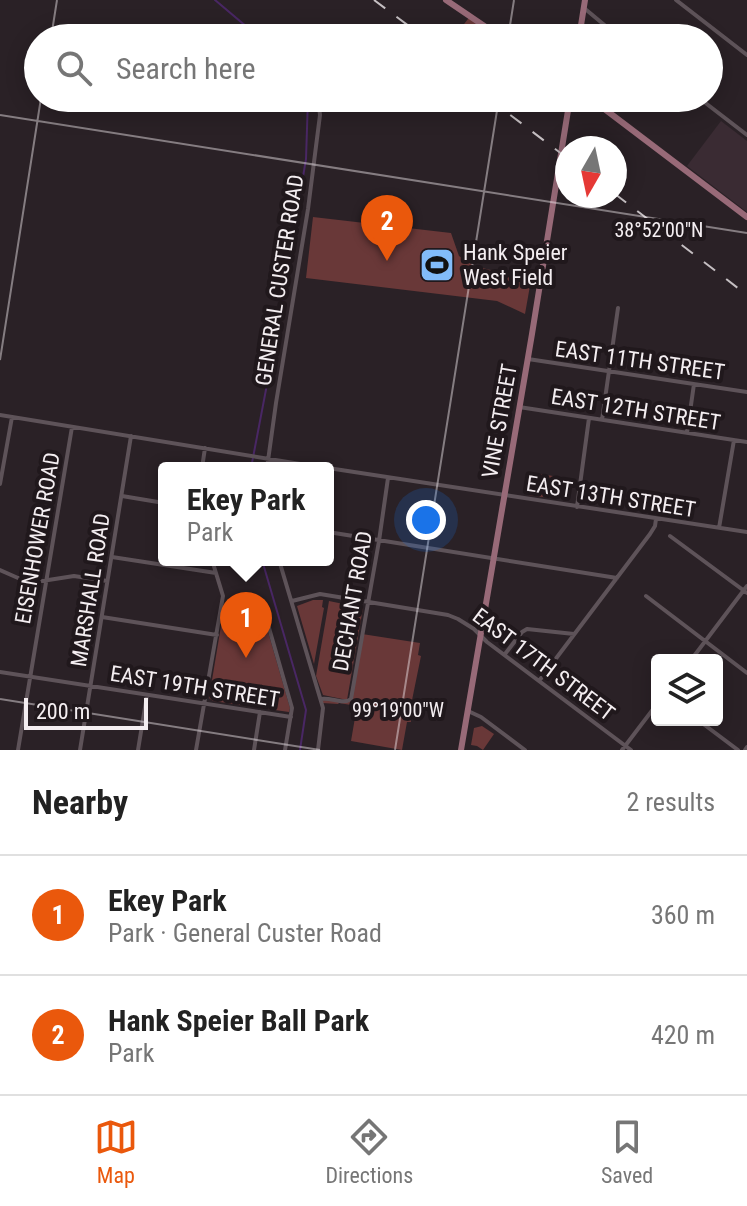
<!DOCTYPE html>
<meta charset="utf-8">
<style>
:root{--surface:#fff;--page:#f6f6f6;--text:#222;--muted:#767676;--line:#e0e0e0;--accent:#ea580c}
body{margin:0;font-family:"Roboto Condensed",sans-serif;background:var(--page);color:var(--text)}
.controls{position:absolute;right:24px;bottom:24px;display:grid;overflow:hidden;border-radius:8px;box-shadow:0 4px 20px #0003}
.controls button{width:72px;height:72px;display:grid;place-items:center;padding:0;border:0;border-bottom:2px solid var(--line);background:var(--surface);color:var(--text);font:40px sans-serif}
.compass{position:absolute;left:555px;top:136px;width:72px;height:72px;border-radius:50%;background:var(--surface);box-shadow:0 4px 20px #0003;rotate:189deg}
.scale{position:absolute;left:24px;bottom:20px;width:124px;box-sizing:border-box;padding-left:8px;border:4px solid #f4eef1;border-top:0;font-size:22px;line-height:28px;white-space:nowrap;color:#f4eef1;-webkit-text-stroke:6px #20181c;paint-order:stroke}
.you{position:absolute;left:426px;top:520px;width:28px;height:28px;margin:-20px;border:6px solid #fff;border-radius:50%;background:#1a73e8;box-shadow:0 0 0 12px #1a73e833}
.badge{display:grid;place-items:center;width:52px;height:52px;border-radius:50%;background:var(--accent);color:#fff;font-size:26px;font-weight:700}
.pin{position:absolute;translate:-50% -66px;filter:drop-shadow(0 2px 4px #0008)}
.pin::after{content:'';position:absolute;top:42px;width:28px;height:24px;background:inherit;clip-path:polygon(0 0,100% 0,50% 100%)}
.popup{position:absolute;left:158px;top:462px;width:176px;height:104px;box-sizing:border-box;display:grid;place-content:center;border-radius:8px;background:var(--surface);filter:drop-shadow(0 2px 6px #0005);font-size:26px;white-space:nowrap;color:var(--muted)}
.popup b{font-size:30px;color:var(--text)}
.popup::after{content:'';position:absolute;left:50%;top:100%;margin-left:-16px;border:16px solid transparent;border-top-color:var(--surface)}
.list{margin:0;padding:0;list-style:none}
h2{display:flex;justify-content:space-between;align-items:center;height:104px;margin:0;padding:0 32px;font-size:34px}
h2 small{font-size:26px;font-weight:400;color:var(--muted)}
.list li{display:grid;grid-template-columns:52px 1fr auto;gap:24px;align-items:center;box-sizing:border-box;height:120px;padding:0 32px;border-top:2px solid var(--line)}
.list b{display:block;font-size:30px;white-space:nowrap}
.list p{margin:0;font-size:26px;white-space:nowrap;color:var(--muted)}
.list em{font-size:26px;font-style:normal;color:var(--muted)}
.icon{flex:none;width:44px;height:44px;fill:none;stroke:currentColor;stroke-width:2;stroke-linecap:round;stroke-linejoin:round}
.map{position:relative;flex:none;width:747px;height:750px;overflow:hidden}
.search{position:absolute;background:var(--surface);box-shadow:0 4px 20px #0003;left:24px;right:24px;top:24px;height:88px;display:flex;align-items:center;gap:20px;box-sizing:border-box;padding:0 28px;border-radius:44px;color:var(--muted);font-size:30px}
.sheet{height:344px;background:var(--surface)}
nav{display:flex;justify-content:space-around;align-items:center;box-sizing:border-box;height:112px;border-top:2px solid var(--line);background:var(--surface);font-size:22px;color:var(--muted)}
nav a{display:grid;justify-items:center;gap:4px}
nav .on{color:var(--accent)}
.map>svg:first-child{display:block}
</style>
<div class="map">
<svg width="747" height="750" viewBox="0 0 747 750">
<rect width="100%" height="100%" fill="#2a2126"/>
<path fill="#3a2b33" d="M721 121 747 141V212L687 166Z"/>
<path fill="#693838" d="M471 15 501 38H466L458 32Z
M313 217 451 233 459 256 474 266 531 280 525 314 497 301 306 278Z
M532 473 553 476 550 498 528 495Z
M313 600H323L322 607 324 608 314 664 297 606Z
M329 601 363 608 347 700 323 695 316 676Z
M227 611 264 618 290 708 289 712 213 701 209 698 223 614Z
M362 634 420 643 418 655 421 656 410 710 411 722H407L402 750 351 741 357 706 339 703 338 704 322 703 321 700 349 701Z
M482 726 494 734 483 750 477 746 471 745 474 728Z"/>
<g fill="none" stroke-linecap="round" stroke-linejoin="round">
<path stroke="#492764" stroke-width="2" d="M215 0 260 38
M251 468 277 332 306 159 308 98
M262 560 306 710 300 750"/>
<path stroke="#5e5359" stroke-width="4" d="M676 0 747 55
M584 8 620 38
M699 98 747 135
M528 359 747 392
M519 407 747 442
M0 415 325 468
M602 420 618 308
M687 433 694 384
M202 468 205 448
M267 468 276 403 308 209 320 115 318 98
M328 468 747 532
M0 484 12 417
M122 496 164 503
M577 507 589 418
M719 528 734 440
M328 532 617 578
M670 536 747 593
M112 557 216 573
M279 560 323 708 318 750
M0 570 18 578 42 581 74 576 107 581
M646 596 747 673
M292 601 320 594 448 615 458 619 474 629 487 642 631 750
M221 607 265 614 292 708 285 750
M102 617 217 635
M505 654 522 632 527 629 574 634
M691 660 747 586
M0 672 291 717
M539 681 650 534 655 526 656 519
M321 699C331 697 343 705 351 699L379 541 388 478
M468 711 481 717 525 750
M698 720 738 750
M18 750 72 427
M80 750 131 436
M138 750 147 695
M196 750 223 596 212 560
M254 750 260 712
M622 750 657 704
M745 750 747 747"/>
<path stroke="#986a78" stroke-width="6" d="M446 0 502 38
M579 38 585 0
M590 98 747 217
M461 750 532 334 570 98"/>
<path stroke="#c5bfc2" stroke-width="2" stroke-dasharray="14 14" stroke-linecap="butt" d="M374 0 425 38
M488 98 567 158
M615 194 747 295"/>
</g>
<path fill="none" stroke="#f4eef1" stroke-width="2" stroke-opacity="0.45" d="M51 38 57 0M508 38 514 0M0 115 747 233M0 360 41 98M0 699 320 750M395 750 499 98"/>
<defs>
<g id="stadium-square" transform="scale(1.8)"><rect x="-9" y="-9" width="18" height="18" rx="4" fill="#82bcfa" stroke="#20181c"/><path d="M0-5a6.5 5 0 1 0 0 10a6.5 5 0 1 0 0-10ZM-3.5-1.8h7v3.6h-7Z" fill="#111"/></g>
</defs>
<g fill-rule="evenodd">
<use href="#stadium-square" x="437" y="265"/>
</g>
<g text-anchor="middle" stroke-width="8" stroke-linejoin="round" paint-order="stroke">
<g font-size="22" fill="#f4eef1" stroke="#20181c" text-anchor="start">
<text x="463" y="260">Hank Speier<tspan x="463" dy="25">West Field</tspan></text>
</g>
<g font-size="22" fill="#f4eef1" stroke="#20181c">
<text transform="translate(279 280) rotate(-81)" y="8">GENERAL CUSTER ROAD</text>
<text transform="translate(640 360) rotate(8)" y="8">EAST 11TH STREET</text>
<text transform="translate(636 409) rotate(9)" y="8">EAST 12TH STREET</text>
<text transform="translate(499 421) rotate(-80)" y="8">VINE STREET</text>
<text transform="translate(611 496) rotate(9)" y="8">EAST 13TH STREET</text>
<text transform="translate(37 538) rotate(-80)" y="8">EISENHOWER ROAD</text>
<text transform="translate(90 590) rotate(-81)" y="8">MARSHALL ROAD</text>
<text transform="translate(352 601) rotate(-80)" y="8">DECHANT ROAD</text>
<text transform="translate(544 664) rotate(37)" y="8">EAST 17TH STREET</text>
<text transform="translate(195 686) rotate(9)" y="8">EAST 19TH STREET</text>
</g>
</g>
<g font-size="20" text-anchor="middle" fill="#f4eef1" stroke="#20181c" stroke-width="8" stroke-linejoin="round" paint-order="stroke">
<text x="659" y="237">38°52'00"N</text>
<text x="398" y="717">99°19'00"W</text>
</g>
</svg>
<div class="controls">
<button><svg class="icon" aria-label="layers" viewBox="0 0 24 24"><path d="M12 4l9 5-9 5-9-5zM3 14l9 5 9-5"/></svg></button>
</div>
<svg class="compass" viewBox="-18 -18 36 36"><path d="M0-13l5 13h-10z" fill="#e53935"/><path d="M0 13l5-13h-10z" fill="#767676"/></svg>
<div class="scale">200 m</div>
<div class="you"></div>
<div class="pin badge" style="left:246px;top:658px">1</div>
<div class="popup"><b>Ekey Park</b>Park</div>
<div class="pin badge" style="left:387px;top:261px">2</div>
<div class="search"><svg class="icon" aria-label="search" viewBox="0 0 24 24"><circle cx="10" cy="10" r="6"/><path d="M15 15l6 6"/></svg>Search here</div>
</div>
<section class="sheet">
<h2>Nearby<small>2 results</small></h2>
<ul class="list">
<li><span class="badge">1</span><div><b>Ekey Park</b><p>Park · General Custer Road</p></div><em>360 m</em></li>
<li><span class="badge">2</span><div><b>Hank Speier Ball Park</b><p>Park</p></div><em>420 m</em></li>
</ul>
</section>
<nav>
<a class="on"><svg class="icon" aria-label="map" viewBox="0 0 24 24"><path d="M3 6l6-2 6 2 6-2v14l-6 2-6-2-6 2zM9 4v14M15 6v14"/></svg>Map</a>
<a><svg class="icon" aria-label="directions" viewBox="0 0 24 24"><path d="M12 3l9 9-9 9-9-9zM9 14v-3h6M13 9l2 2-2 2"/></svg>Directions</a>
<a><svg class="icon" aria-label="saved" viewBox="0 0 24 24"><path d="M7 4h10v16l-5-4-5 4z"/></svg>Saved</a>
</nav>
